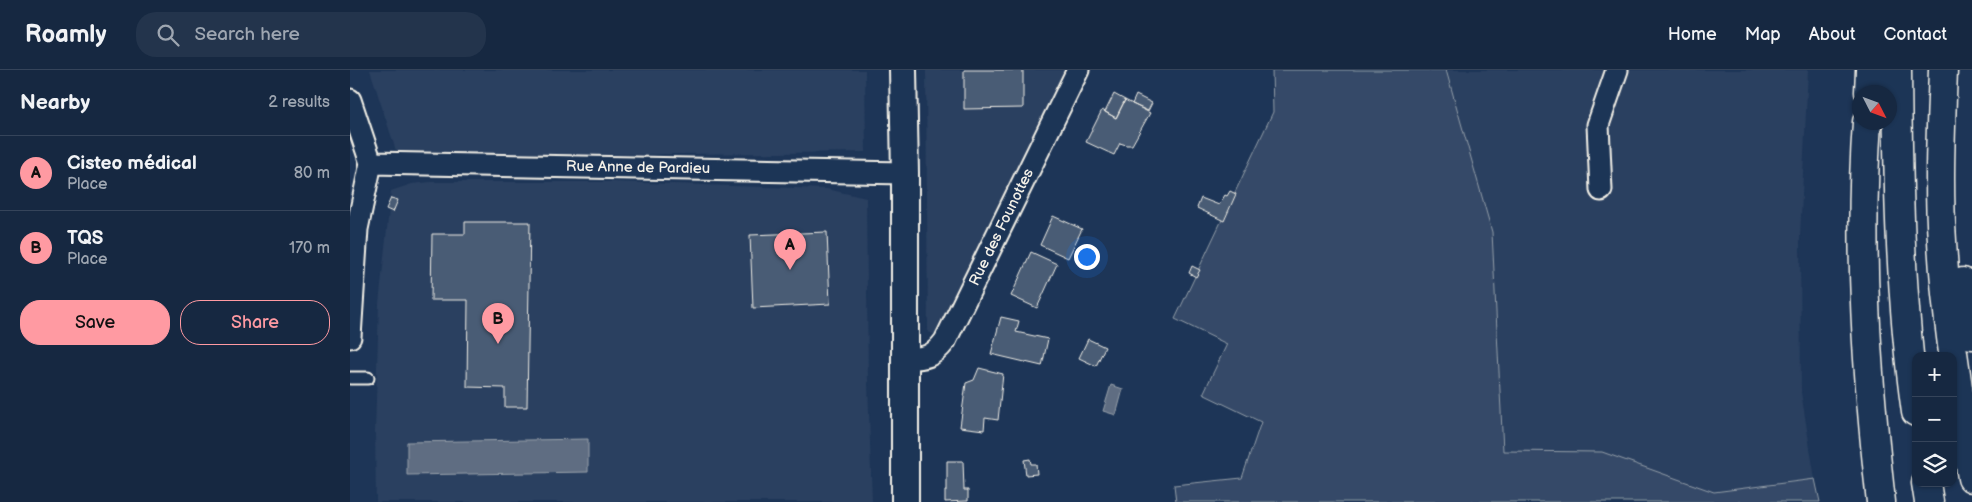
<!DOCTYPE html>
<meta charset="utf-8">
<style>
:root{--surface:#162841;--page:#23344c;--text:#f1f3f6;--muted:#9ea6b1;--line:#35445a;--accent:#ff9aa2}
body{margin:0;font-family:"Balsamiq Sans",sans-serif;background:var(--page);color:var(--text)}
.controls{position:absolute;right:15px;bottom:15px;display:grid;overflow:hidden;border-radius:10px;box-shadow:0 1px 4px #0004}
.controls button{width:45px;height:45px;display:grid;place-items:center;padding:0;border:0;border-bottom:1px solid var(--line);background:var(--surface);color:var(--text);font:25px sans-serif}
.compass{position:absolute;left:1502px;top:15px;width:45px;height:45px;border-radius:50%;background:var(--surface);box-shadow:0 1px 4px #0004;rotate:132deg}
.you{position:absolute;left:736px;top:186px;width:18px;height:18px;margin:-12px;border:4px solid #fff;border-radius:50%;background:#1a73e8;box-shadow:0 0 0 8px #1a73e833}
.badge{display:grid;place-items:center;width:32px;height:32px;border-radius:50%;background:var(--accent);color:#111;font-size:16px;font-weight:700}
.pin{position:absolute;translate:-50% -41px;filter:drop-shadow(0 1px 2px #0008)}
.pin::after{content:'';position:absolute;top:26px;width:18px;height:15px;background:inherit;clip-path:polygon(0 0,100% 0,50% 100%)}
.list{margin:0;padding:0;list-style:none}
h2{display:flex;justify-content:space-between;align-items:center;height:65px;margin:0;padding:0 20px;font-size:21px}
h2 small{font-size:16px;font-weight:400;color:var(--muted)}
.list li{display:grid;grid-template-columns:32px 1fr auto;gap:15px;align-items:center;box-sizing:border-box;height:75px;padding:0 20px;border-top:1px solid var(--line)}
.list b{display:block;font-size:19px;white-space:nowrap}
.list p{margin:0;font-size:16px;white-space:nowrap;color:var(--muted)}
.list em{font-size:16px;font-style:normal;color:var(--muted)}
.actions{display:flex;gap:10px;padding:15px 20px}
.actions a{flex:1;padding:11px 0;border:1px solid var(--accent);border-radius:20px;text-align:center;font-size:18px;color:var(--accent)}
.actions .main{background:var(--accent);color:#111}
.icon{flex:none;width:28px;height:28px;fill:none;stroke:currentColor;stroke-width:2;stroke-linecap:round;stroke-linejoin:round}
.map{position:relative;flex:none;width:1622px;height:432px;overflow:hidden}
header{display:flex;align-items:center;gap:30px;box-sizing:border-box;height:70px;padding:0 25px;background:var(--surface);border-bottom:1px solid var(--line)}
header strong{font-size:24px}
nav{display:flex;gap:28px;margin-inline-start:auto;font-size:18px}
.search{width:350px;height:45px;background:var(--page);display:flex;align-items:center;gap:12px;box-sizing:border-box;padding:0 18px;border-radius:20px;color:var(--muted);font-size:19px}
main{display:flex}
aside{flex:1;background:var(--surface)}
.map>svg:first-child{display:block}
</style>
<header>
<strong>Roamly</strong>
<div class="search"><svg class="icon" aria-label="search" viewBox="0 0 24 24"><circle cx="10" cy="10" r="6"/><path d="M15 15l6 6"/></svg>Search here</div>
<nav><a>Home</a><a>Map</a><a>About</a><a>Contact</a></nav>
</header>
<main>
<aside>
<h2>Nearby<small>2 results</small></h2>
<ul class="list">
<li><span class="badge">A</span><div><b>Cisteo médical</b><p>Place</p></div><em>80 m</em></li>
<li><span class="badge">B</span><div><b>TQS</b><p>Place</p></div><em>170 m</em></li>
</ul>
<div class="actions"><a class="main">Save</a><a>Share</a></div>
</aside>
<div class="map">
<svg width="1622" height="432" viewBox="0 0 1622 432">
<rect width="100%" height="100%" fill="#1d3557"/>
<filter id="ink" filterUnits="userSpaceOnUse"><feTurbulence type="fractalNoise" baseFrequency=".02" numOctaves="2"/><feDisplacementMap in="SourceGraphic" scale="10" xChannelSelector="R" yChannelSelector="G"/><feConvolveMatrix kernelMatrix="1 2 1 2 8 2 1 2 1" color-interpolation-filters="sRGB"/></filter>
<g filter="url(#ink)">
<path fill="#2a4060" d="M20 0H515L516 82 48 87Z
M576 0H714L586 265 578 262Z
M1096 0H1458L1450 167 1451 322 1465 409 1364 422 1252 382H1153L1142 162Z
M81 112H264L477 119 516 128 518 312 522 432H26L25 362 29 234 41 121 62 114Z"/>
<path fill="#354a67" stroke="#949ea8" d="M922 0H1096L1142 162 1153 381 1252 382 1364 422 1465 409 1470 432H826L824 415 892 408 911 352 853 324 877 274 825 249 923 42Z"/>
<path fill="#5e6d82" stroke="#9aa2ab" d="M761 315 773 319 766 345 753 341Z
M238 369V402L57 405V372Z"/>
<path fill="#485b74" stroke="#f4f1e8" d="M614 0H673V38L614 39Z
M764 24 775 30 766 48 755 42Z
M786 25 802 33 798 41 782 34Z
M775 30 800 43 782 75H776L770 73 764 85 736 72 752 40 766 48Z
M880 121 886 124 874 151 847 138 851 128 869 135 875 125 877 126Z
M41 128 48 130 43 142 36 139Z
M703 146 732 159 718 188 690 175Z
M115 152H180L177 337H155V318L117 317 118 230H81L82 164H115Z
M477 162 480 234 403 238 400 165Z
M681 182 707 194 687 238 661 226Z
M842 196 850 200 846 207 839 203Z
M651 247 669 251 666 262 698 269 692 296 641 284Z
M738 269 755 277 746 296 729 288Z
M629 298 653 304 648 350 635 348 634 360 610 357 616 313 624 310Z
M680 389 681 394H686L687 404 676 405 674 390Z
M597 391H613L614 420H618V431L595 432V421H597Z"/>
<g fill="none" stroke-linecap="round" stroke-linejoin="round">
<g stroke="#f4f1e8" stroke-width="15">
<path id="service" d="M0 308H18"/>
</g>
<g stroke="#f4f1e8" stroke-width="25">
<path id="minor" d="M0 30 21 93 7 159 0 267
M21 93 555 103
M1251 120 1248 55 1267 0
M555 289C575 288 582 288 595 271L728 0"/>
</g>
<g stroke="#f4f1e8" stroke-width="30">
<path id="tertiary" d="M553 0 555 103V432"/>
</g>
<g stroke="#f4f1e8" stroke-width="31">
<path id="trunk" d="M1547 0C1548 114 1550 229 1566 342
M1593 0C1591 57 1588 114 1592 171 1596 250 1610 330 1622 408
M1519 22 1520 0
M1517 52C1508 179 1517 306 1531 432
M1613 212 1622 265
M1576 413 1579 432"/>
</g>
<use href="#service" stroke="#1d3557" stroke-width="11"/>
<use href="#minor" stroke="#1d3557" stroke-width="21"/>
<use href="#tertiary" stroke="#1d3557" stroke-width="26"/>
<use href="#trunk" stroke="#1d3557" stroke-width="28"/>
</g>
</g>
<g text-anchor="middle" stroke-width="4.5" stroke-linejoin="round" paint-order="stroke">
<g font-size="15" fill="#f4f1e8" stroke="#1d3557">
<text transform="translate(288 97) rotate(1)" y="5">Rue Anne de Pardieu</text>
<text transform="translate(651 157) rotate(-64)" y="5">Rue des Founottes</text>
</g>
</g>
</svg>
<div class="controls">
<button>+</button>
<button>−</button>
<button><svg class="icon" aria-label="layers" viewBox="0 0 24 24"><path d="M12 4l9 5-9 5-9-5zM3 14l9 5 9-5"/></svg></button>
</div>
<svg class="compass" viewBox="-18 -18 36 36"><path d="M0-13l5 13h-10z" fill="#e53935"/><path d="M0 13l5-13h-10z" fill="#9ea6b1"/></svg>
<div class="you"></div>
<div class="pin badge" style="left:440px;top:200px">A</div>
<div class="pin badge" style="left:148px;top:274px">B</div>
</div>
</main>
